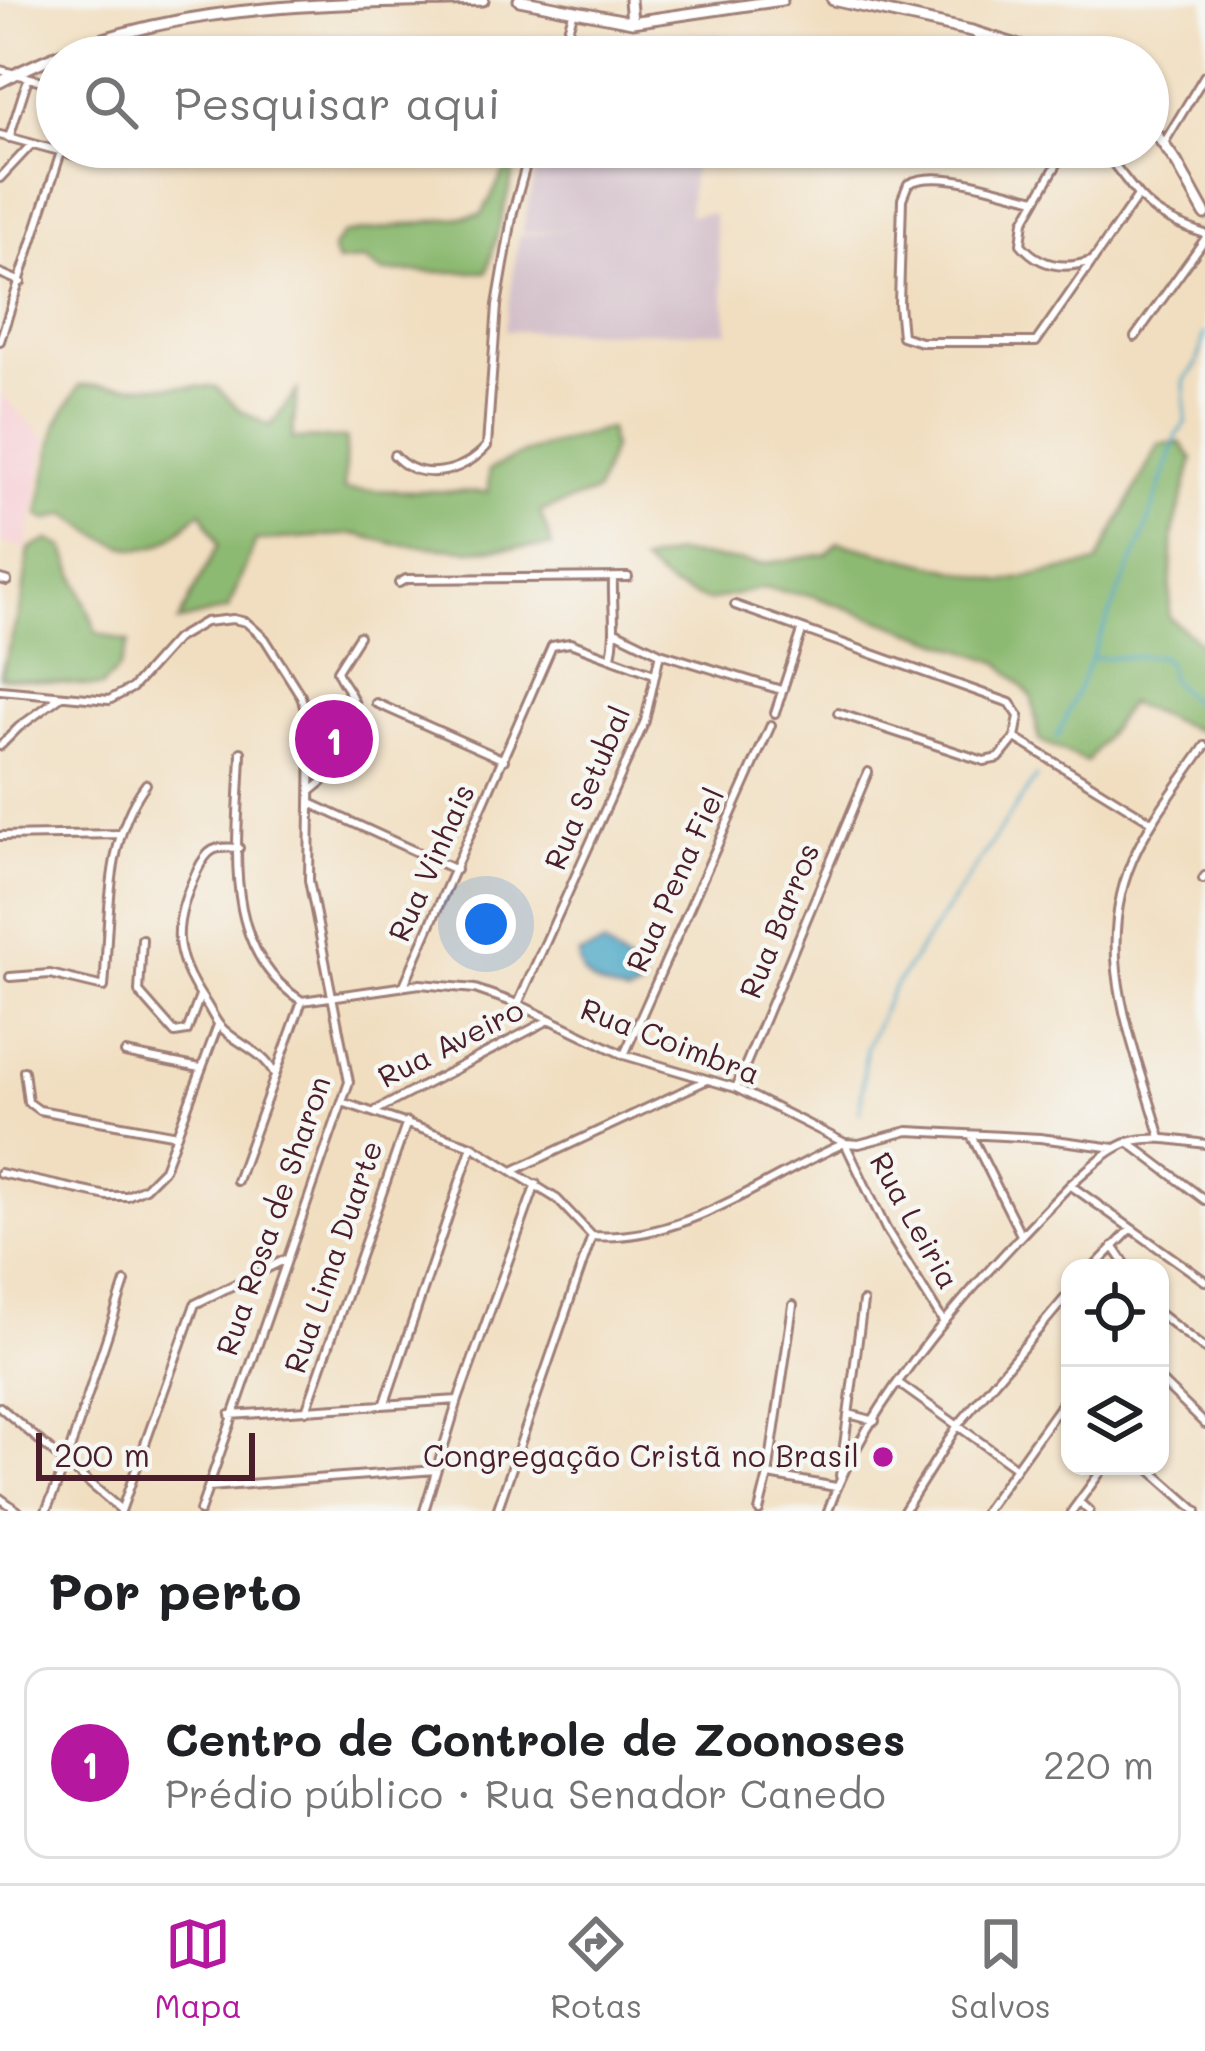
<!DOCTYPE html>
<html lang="pt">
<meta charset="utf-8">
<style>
:root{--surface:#fff;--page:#f2f2f2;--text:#202124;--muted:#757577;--line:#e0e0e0;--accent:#b5179e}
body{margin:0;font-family:Mali,sans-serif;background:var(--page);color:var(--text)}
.controls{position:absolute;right:36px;bottom:36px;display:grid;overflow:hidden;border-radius:24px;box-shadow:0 3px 9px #0004}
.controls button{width:108px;height:108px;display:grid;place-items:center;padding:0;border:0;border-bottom:3px solid var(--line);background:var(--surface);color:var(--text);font:60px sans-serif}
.scale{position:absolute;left:36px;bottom:30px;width:219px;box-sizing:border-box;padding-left:12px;border:6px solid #4a1f2b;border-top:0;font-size:33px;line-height:42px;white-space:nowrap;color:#4a1f2b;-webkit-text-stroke:9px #f6f6f2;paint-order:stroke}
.you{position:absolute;left:486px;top:924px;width:42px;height:42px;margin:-30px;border:9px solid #fff;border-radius:50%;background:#1a73e8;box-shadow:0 0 0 18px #1a73e833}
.badge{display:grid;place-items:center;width:78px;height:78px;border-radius:50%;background:var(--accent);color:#fff;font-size:39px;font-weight:700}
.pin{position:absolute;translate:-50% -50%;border:6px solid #fff;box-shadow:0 3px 12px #0006}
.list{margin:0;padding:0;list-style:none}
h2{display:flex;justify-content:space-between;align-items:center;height:156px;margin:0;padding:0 48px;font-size:51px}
h2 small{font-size:39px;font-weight:400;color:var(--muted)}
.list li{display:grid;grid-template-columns:78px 1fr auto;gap:36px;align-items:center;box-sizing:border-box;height:192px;margin:0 24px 24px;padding:0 24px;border:3px solid var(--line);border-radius:24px}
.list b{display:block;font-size:45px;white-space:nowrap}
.list p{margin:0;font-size:39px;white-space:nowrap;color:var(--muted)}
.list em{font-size:39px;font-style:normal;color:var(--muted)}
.icon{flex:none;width:66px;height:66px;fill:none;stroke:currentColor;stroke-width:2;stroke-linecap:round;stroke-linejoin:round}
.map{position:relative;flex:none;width:1205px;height:1511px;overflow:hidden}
.search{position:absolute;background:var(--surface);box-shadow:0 3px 9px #0004;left:36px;right:36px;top:36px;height:132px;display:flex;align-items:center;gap:30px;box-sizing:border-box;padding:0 42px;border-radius:66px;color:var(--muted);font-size:45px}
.sheet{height:372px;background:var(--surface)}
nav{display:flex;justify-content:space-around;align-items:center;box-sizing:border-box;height:168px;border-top:3px solid var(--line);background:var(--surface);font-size:33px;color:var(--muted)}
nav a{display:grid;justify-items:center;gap:6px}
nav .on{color:var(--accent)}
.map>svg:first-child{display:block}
</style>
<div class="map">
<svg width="1205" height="1511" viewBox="0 0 1205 1511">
<rect width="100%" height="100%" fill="#f6f6f2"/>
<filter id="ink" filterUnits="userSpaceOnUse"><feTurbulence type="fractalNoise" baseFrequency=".00833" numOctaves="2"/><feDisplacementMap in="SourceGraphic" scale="24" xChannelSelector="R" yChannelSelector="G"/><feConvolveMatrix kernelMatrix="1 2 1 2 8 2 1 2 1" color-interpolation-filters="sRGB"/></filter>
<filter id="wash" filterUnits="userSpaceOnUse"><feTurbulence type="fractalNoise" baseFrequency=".004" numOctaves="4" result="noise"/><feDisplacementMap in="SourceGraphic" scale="48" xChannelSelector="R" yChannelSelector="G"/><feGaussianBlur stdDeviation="2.7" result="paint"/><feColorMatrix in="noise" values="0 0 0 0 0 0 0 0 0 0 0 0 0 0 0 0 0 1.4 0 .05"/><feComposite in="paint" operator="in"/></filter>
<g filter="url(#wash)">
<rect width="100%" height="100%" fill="#f1dec0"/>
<path fill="#f7cfd5" d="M0 393 46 440 26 548 0 543Z"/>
<path fill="#d2bdc8" d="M720 34V57H570L575 41Z
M541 147H694L689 215 713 213 729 332 505 331 519 236 577 228 522 233Z"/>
<path fill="#8dba72" stroke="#6c6c4e" stroke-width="3" d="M516 163 487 272H383L364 260 337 262 332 249 343 234 482 214 505 171Z
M80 385 216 387 240 410 270 426 297 391 292 439 346 438 344 490 488 492 489 470 524 453 609 428 612 448 596 492 540 512 552 546 468 550 395 544 355 534 256 541 228 609 178 622 218 545 202 511C188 521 173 541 155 546 123 557 91 530 67 514L46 520 38 514 57 423Z
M1181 443 1193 459 1173 532 1169 617 1205 647V714L1198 731 1129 703 1087 762 1039 740 1032 697 1000 663 813 596 763 588 709 601 671 587 641 563 676 553 761 564 827 554 838 542 1003 582 1097 563 1159 444Z
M49 540 64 547 97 633 129 642 119 668 101 687 0 677 22 602 29 549Z"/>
<path fill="#46a6c5" stroke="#486278" stroke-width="3" d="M604 945 639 973 644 987 628 995C605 987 577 984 579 954Z"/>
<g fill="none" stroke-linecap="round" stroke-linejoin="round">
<path stroke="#46a6c5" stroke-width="3" d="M1094 658 1160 656 1167 662 1170 679 1205 714
M1057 738 1145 532 1177 435 1186 422 1184 381 1197 364 1205 333
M860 1113 866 1049 891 992 1036 777"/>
</g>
</g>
<g filter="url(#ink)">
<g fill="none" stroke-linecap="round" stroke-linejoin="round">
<g stroke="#9e7e76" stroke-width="12">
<path id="street" d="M975 34 996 57
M559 57 574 11
M0 70 57 85
M0 135 89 159
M9 138 28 78
M1164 143 1205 75
M1067 147 1024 221 1021 244C1040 267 1064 270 1091 261
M1099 147C1143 196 1137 211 1205 234
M0 178 30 146
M1036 199C1003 192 937 167 908 184L902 199 899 304 902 336 921 342H1036L1137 197
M0 273 21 282
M1135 337 1205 239
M0 341 61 152
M394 455C420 484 463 473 487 446L497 305 513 212 531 147
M0 579 7 581
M399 583 406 579 628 577
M735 605 1010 703 1019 716 1015 738 1152 822
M617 632 660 653 781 690
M611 657C617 631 612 607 613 580
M0 690 109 700 132 688 176 639 205 622 233 619 246 622 265 639 301 696 311 732 309 880 349 1082 200 1511
M376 703 504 760
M775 713 802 631
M838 713 984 761 999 758 1015 738
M0 746 19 727 60 697
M241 752C239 837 217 947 302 1001L420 984 475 989 518 1004 624 1055 736 1088 845 1143 859 1144 908 1131 1040 1138 1115 1148
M311 791C338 771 371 734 352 697 347 687 341 682 337 671L359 636
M312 804 456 870
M0 836 119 834
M239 848C214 846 208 848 197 871 172 924 171 953 205 1002 210 1009 214 1019 220 1026 237 1045 263 1050 275 1075
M1203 879 1205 876
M142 939 139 992 175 1033 187 1031 200 996
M10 977 50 974 104 987C110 920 104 840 146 784
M404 985 552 646 570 643 654 674
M518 1004 645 721 660 653
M125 1053 200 1068
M624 1055 771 725
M24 1071 28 1102 39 1110 177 1135
M736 1088 868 772
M342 1102 472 1146 557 1199 592 1236C683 1243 764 1178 845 1143
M377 1110 549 1020
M972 1137 1021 1235
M1161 1138C1133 1040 1088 947 1138 848 1156 812 1182 780 1205 746
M1128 1142 1205 1200
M845 1143 886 1229 943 1321
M515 1170 707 1080
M0 1173 107 1196H127L145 1188 164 1169 218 1025
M237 1181 302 1001
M1070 1185 1205 1281
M1113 1246 1128 1268
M1093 1268 1130 1230
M1160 1314 1205 1349
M1160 1380 1205 1424
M901 1385 1015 1467
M385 1403 472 1146
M0 1407 120 1509
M307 1408 407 1122
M849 1414 875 1421
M230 1415 458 1400
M1146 1466 1197 1511
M769 1475 836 1487
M840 1476 863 1302
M209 1487 436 1470
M0 1498 18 1511
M1079 1502 1089 1511
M46 1511 65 1465 125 1282
M121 1511 195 1304 284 1260
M424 1511 458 1400 536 1184
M497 1511 592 1236
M759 1511 768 1475 793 1305
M828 1511C869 1393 984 1273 1070 1185 1127 1133 1132 1134 1205 1144
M904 1511 958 1425 1070 1292
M985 1511 1070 1392
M1072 1511 1105 1466"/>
</g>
<g stroke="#9e7e76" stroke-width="15">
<path id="secondary" d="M519 0 632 22 782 0
M630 0 632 22
M833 0 972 31 1055 57
M0 82C149 0 318 5 483 0
M1148 123 1177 163 1205 214"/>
</g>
<use href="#street" stroke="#fff" stroke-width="6"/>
<use href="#secondary" stroke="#fff" stroke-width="9"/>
</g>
</g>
<circle fill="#b5179e" stroke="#f6f6f2" stroke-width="4.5" cx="883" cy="1457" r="12"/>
<g text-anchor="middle" stroke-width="9" stroke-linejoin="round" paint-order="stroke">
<g font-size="30" fill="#4a1f2b" stroke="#f6f6f2">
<text transform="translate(588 788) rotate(-67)" y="10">Rua Setubal</text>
<text transform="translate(432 863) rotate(-66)" y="10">Rua Vinhais</text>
<text transform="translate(676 880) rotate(-66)" y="10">Rua Pena Fiel</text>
<text transform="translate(780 921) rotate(-68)" y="10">Rua Barros</text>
<text transform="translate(670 1042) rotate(21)" y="10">Rua Coimbra</text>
<text transform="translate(451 1044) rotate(-27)" y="10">Rua Aveiro</text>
<text transform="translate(274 1216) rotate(-71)" y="10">Rua Rosa de Sharon</text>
<text transform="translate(914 1221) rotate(61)" y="10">Rua Leiria</text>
<text transform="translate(334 1257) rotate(-71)" y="10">Rua Lima Duarte</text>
</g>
<g font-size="30" fill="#4a1f2b" stroke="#f6f6f2" text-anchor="end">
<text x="859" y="1467">Congregação Cristã no Brasil</text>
</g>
</g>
</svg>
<div class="controls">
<button><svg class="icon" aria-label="locate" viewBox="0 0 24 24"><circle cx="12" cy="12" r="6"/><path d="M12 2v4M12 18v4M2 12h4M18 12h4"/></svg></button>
<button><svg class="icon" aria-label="layers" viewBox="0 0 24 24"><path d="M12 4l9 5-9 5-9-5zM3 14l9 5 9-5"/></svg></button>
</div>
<div class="scale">200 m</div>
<div class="you"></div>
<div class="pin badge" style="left:334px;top:739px">1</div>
<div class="search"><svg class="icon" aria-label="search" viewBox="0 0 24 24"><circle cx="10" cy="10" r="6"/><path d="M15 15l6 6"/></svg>Pesquisar aqui</div>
</div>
<section class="sheet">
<h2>Por perto<small></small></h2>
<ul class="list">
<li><span class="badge">1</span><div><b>Centro de Controle de Zoonoses</b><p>Prédio público · Rua Senador Canedo</p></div><em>220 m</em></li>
</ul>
</section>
<nav>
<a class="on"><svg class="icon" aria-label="map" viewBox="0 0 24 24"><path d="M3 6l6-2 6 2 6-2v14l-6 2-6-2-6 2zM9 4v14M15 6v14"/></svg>Mapa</a>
<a><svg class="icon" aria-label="directions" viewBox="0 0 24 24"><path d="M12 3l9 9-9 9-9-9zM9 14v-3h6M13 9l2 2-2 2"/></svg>Rotas</a>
<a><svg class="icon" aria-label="saved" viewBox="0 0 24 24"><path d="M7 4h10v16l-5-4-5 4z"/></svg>Salvos</a>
</nav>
